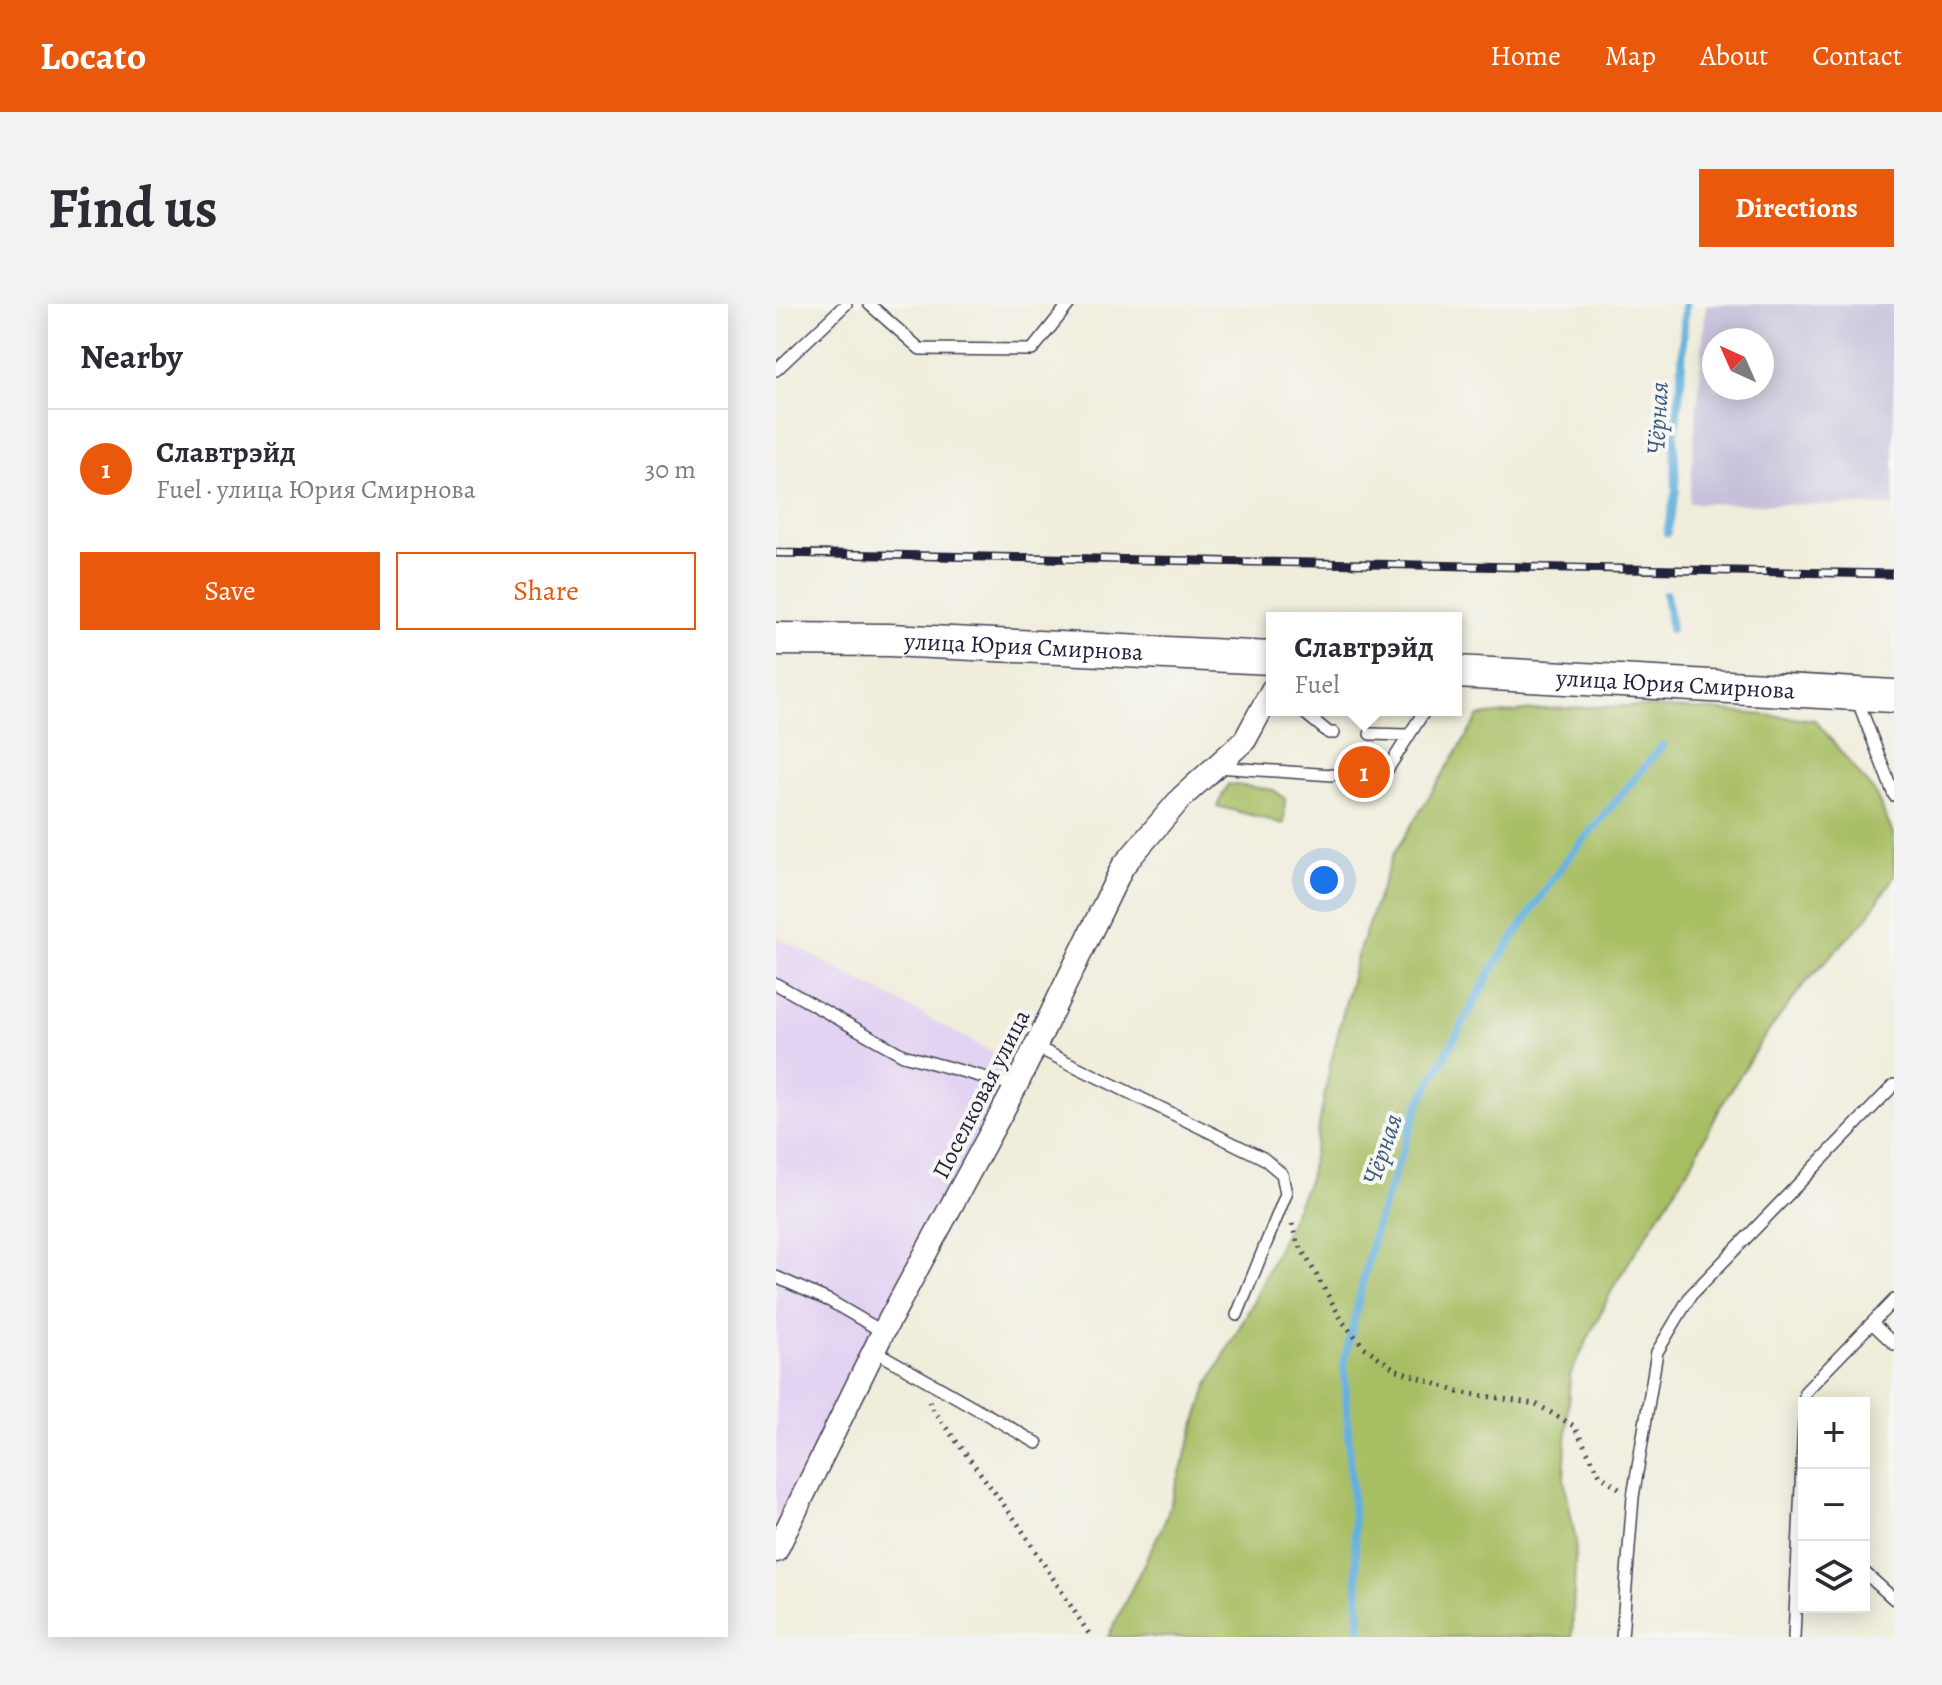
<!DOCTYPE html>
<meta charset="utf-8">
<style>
:root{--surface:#fff;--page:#f2f2f3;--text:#2b2b33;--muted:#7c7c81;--line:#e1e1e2;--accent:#ea580c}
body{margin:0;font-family:Alegreya,serif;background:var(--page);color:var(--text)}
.controls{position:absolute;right:24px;bottom:24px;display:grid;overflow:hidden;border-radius:0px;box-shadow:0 4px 20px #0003}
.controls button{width:72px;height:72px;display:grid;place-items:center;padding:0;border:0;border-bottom:2px solid var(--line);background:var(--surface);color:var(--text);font:40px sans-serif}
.compass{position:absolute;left:926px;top:24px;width:72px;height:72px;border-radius:50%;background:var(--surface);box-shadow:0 4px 20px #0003;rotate:315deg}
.you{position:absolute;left:548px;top:576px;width:28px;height:28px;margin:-20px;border:6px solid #fff;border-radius:50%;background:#1a73e8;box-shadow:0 0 0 12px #1a73e833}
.badge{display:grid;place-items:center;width:52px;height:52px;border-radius:50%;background:var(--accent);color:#fff;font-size:26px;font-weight:700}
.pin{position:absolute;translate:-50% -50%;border:4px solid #fff;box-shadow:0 2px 8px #0006}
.popup{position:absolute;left:490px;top:308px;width:196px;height:104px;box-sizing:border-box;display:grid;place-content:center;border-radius:0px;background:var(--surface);filter:drop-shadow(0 2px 6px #0005);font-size:26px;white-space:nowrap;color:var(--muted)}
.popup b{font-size:30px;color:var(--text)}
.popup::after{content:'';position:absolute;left:50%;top:100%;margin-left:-16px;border:16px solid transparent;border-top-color:var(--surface)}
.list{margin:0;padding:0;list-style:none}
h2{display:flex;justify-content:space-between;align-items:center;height:104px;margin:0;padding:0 32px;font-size:34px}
h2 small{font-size:26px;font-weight:400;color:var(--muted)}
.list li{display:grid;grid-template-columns:52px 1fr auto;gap:24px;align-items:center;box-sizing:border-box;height:120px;padding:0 32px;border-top:2px solid var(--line)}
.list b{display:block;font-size:30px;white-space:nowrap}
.list p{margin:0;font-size:26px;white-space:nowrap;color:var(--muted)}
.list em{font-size:26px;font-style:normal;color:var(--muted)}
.actions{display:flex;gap:16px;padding:24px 32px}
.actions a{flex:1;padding:18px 0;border:2px solid var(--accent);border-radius:0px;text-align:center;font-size:28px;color:var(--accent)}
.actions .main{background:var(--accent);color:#fff}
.icon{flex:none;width:44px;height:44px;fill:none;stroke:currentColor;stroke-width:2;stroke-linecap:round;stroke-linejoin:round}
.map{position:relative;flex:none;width:1118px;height:1333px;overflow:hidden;border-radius:0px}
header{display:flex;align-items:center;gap:48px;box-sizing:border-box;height:112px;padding:0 40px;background:var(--accent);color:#fff}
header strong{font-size:38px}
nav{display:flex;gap:44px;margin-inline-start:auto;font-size:28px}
.intro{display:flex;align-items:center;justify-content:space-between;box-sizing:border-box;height:192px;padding:0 48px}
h1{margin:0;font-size:56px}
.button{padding:20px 36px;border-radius:0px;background:var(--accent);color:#fff;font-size:28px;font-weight:700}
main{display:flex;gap:48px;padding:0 48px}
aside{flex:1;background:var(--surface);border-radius:0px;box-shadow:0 4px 20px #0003}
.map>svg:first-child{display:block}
</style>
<header>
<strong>Locato</strong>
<nav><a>Home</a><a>Map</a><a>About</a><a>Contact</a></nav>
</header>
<div class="intro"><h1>Find us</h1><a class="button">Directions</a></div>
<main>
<aside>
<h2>Nearby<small></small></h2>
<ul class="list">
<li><span class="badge">1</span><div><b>Славтрэйд</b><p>Fuel · улица Юрия Смирнова</p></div><em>30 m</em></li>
</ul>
<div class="actions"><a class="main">Save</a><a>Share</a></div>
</aside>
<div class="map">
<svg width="1118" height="1333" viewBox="0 0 1118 1333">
<rect width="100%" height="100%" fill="#f6f6f2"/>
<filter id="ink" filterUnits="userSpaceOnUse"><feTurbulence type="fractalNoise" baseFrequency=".0125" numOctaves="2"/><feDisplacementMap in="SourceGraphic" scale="16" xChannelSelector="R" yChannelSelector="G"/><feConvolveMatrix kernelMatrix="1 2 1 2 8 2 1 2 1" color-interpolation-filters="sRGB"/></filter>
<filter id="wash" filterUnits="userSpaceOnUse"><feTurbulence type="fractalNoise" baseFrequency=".006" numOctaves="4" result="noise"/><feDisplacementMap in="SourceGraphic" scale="32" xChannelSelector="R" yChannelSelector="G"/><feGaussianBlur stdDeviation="1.8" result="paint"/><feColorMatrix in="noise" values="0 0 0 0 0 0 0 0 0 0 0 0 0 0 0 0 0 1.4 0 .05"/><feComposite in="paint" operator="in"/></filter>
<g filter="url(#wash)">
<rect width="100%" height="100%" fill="#f0eddb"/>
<path fill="#e3d3f2" d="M0 632 220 750 250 762 0 1265Z"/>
<path fill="#c6c0da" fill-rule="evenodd" d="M930 0H1118V202L913 199ZM938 36H986V84H938Z"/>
<path fill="#a8be63" stroke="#65704f" stroke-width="2" d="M845 402 938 406 1039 416 1099 489 1118 532V572L1091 614 1029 679 984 739 944 804 915 861 839 980 794 1071 788 1174 800 1238 796 1333H332L389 1217 431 1083 479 995 533 875 554 762 581 652 617 551 703 412 768 405Z
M452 480 498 486 509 495 508 520 441 502Z"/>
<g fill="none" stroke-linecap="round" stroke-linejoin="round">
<path stroke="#63b0dc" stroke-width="8" d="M891 229 900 187 898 132 905 80 909 0
M890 290 895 325
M585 1333 568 1059 599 926 643 800 717 664 788 559 887 441"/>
</g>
</g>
<g filter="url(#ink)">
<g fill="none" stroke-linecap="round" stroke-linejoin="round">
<g stroke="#414053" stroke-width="14">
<path id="lane" d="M93 0 144 45 256 46 293 0
M0 66 70 0
M1081 395 1118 491
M525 406 553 429H558
M594 430 631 431
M441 463 556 471
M591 473 606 474 649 406
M0 680 127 751 240 782
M260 743 487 854 506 870 510 890 461 1011
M0 973 54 997 107 1028
M1096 1019 1118 1040
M99 1047 261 1139
M1029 1099V1088L1118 996
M1088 1268 1118 1295
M846 1333 857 1193 881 1048 915 991 1118 781
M1018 1333 1028 1118"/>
</g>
<g stroke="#414053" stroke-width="25">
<path id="street" d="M0 1247 107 1028 240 782 347 562 406 493 469 436 496 386"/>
</g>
<g stroke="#414053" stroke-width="35">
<g id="secondary">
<path id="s1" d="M0 335 113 336 496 354"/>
<path id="s2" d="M680 368 1118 392"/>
</g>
</g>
<path stroke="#414053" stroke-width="5" stroke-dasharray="2 6" stroke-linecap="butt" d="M516 920 520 935 567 1018 588 1043 619 1065 682 1088 760 1100 798 1122 824 1171 843 1184
M153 1097 157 1106 240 1217 315 1333"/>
<use href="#lane" stroke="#fff" stroke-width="11"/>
<use href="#street" stroke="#fff" stroke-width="22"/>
<use href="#secondary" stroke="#fff" stroke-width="32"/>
<g stroke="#22223b" stroke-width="9">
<path id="rail" d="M0 249 1118 270"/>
</g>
<use href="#rail" stroke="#f6f6f2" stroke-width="6" stroke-dasharray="18" stroke-linecap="butt"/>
</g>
</g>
<g text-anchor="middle" stroke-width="8" stroke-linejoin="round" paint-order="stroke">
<g font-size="24" fill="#22223b" stroke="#f6f6f2">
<text dy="8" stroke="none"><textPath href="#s1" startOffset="248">улица Юрия Смирнова</textPath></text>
<text dy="8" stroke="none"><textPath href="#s2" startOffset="220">улица Юрия Смирнова</textPath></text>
<text transform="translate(205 790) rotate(-63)" y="8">Поселковая улица</text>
</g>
<g font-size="26" font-style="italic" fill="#3c5b7b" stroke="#f6f6f2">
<text transform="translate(881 114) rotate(-87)" y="9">Чёрная</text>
<text transform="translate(606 845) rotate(-71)" y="9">Чёрная</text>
</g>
</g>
</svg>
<div class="controls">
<button>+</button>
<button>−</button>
<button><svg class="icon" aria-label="layers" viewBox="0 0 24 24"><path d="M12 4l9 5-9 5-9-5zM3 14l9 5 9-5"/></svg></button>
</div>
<svg class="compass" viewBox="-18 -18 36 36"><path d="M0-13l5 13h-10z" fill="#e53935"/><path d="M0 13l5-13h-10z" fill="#7c7c81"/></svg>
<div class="you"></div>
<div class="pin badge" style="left:588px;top:468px">1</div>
<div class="popup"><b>Славтрэйд</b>Fuel</div>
</div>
</main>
